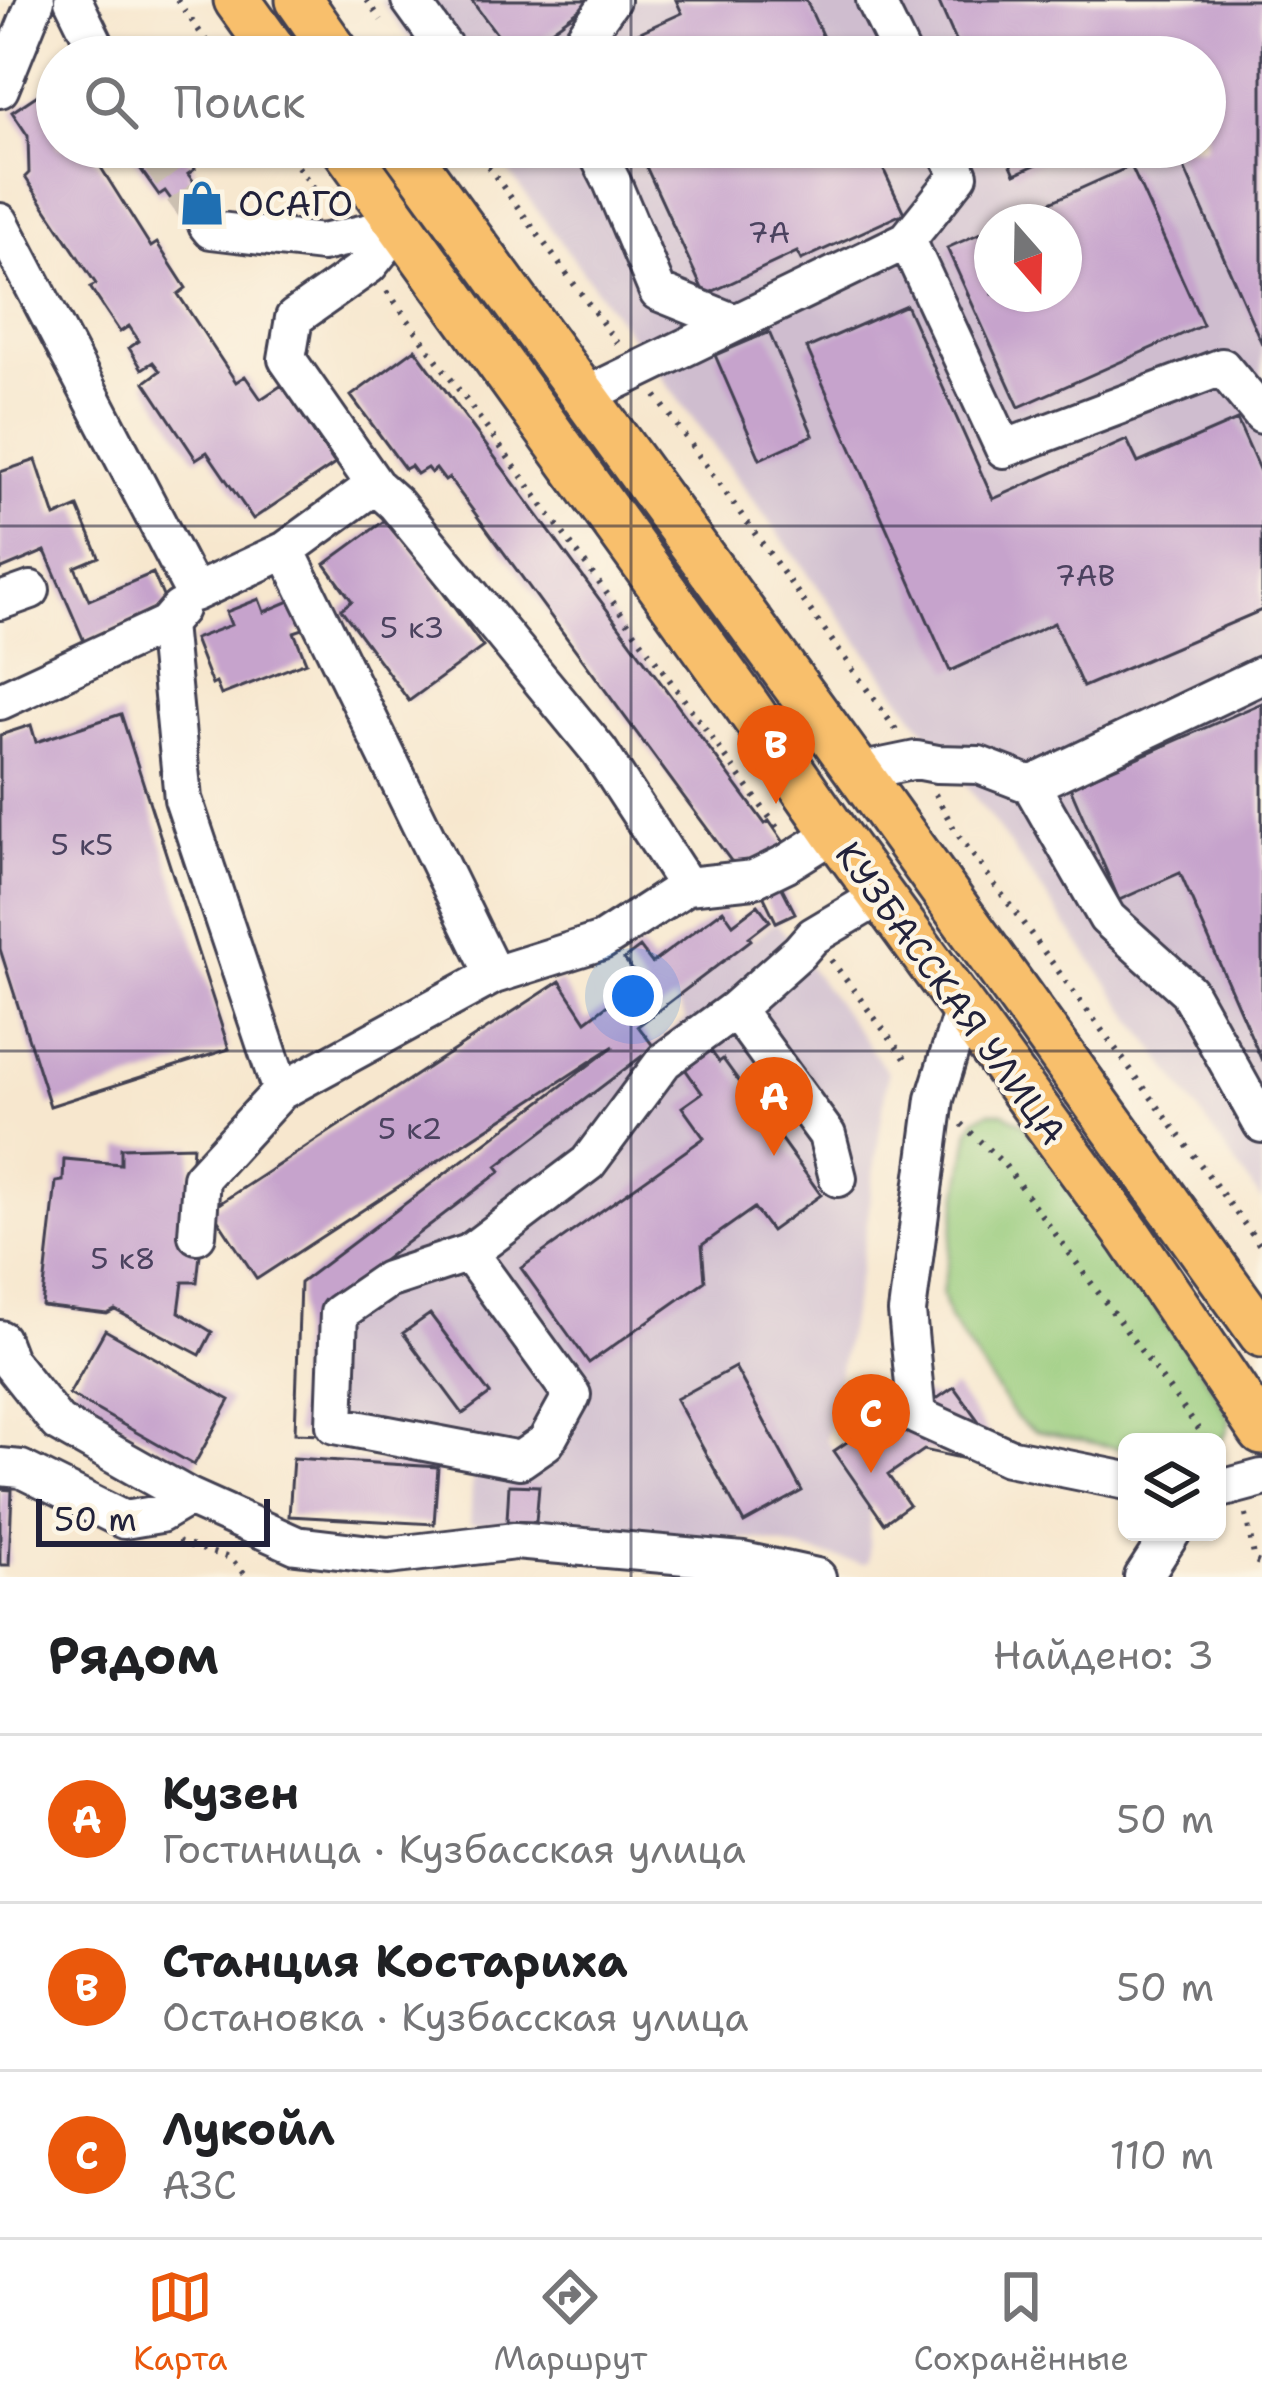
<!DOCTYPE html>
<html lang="ru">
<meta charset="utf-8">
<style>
:root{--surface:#fff;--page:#f2f2f2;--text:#202124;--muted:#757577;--line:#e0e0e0;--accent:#ea580c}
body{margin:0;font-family:"Shantell Sans",sans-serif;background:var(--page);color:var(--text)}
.controls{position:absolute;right:36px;bottom:36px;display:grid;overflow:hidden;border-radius:18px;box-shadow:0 3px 9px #0004}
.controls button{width:108px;height:108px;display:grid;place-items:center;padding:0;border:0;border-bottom:3px solid var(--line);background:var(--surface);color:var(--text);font:60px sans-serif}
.compass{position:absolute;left:974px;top:204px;width:108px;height:108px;border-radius:50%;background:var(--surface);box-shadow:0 3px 9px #0004;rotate:160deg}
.scale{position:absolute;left:36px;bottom:30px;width:234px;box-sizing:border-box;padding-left:12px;border:6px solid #22223b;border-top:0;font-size:33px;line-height:42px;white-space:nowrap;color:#22223b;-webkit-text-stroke:9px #fcf5e5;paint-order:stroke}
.you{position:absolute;left:633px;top:996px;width:42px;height:42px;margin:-30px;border:9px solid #fff;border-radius:50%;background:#1a73e8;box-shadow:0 0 0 18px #1a73e833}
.badge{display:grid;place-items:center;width:78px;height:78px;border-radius:50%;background:var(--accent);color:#fff;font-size:39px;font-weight:700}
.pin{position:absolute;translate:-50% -99px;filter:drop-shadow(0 3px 6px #0008)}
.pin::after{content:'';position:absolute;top:63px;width:42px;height:36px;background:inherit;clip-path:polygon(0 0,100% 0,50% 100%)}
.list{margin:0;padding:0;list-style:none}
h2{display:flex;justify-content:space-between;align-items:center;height:156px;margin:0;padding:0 48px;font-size:51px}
h2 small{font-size:39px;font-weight:400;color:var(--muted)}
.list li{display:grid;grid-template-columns:78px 1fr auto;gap:36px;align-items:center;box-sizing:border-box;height:168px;padding:0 48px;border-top:3px solid var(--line)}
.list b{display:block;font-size:45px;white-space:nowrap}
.list p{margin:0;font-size:39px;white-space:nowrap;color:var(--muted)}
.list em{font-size:39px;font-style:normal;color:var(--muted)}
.icon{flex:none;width:66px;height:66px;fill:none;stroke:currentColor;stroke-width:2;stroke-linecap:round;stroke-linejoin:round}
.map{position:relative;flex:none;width:1262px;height:1577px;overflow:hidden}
.search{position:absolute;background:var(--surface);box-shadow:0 3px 9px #0004;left:36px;right:36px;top:36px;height:132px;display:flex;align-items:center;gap:30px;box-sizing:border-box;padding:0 42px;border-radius:66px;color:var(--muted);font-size:45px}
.sheet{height:660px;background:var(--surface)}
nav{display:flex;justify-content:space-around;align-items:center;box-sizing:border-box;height:168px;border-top:3px solid var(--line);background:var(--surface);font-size:33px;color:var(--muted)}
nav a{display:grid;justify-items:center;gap:6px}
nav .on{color:var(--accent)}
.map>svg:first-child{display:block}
</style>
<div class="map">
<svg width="1262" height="1577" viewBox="0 0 1262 1577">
<rect width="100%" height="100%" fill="#fcf5e5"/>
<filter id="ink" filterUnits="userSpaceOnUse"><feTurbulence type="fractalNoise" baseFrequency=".00833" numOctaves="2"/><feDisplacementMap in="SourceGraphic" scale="24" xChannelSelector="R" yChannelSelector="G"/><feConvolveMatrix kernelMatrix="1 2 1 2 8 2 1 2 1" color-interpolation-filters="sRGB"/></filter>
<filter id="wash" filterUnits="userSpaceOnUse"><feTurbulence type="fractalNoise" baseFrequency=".004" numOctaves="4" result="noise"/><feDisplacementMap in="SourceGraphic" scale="48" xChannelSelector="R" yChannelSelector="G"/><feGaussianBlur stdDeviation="2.7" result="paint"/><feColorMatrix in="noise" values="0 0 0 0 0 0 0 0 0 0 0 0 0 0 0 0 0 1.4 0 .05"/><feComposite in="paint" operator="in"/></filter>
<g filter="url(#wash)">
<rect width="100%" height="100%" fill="#f7e7ce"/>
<path fill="#cfbdcf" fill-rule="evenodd" d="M380 0H1262V1201L994 823 490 147H1205V57H423ZM992 222H1064V294H992Z
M776 922 888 1072 861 1265 826 1439 870 1503 869 1561 863 1564 759 1540 470 1524 473 1460 328 1452V1435L295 1433 300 1283 639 1027 652 1044 686 1019 673 999Z"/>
<path fill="#97cb7c" stroke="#5c765c" stroke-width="3" d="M990 1112H1003L1023 1124 1217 1394 1230 1421 1226 1433 1217 1445V1442H1127V1450L1035 1431 1024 1425 1015 1417 949 1318 942 1293 970 1129 977 1118Z"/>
<g id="blocks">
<path fill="#c6a3cc" d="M471 0H593L514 57Z
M676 0H806L832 57H595L594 53 682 13Z
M938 0H1262V344L1175 147H1205V57H963Z
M48 88 57 101V147H88L151 247 157 243 186 288 178 294 236 382 245 376 261 399 282 385 335 464 253 519 207 452 196 459 145 382 160 371 153 362 142 369 129 348 139 341 129 326 120 332 90 287 96 284 25 177 29 173 28 136 12 112Z
M125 147H179L195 169 188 174 219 216 195 233 165 191 159 195Z
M637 147H873L904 213 801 260 797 252 705 295Z
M1003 147H1075L1015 174Z
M1131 166 1203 325 1019 407 947 248 992 228V294H1064V222H1006Z
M906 305 993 499 1127 440 1138 463 1237 420 1262 476V610L1083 687 1054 623 950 671 807 348Z
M769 332 813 435 760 459 715 355Z
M415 349 765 824 769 821 783 841V849L745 864 731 861 449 478 445 481 436 469 431 473 427 468 417 474 411 466 405 469 351 396Z
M36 460 55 517 78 507 99 557 75 567 89 600 153 573 167 606 84 641 45 551 0 570V472Z
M388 518 483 647 409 701 341 609 352 601 325 564Z
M259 599 264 612 292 600 303 629 294 632 306 662 221 695 216 683 212 685 194 639 231 625 226 612Z
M1262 703V1061L1180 873 1119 900 1070 787Z
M121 714 229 1049 50 1106 0 949V735L31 725 36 742Z
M778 880 795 913 776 922 760 889Z
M758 905 770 921 749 937 751 940 638 1026 654 1047 497 1166 501 1171 327 1303 323 1434 295 1433 300 1283 614 1046 257 1279 211 1209 560 981 586 1021 633 986 638 992 645 986 624 959 640 947 652 963 723 910 733 924Z
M709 1048 719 1062 723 1059 821 1195 771 1231 754 1208 702 1245 705 1281 589 1363 521 1268 704 1138 682 1107 702 1093 683 1066Z
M193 1146 186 1236H202L197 1282H183L179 1312 212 1332 200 1355 115 1310 107 1314 42 1306 56 1182 63 1181 64 1159 121 1164V1148Z
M430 1314 490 1394 463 1414 403 1333Z
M105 1330 230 1400 194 1465 69 1394Z
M735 1367 802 1491 744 1523 676 1399Z
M888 1387 938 1398 954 1387 996 1445 974 1461 924 1450 888 1475 909 1505 884 1523 834 1451 853 1438 840 1420Z
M293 1458 438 1467 434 1524 289 1516Z
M509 1485 539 1486 536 1522 507 1521Z
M0 1489 12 1490 9 1565H0Z"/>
</g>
</g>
<g filter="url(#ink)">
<use href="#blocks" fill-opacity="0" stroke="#424051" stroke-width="3"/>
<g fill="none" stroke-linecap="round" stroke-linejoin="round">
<path stroke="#ccc0b1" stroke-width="36" stroke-dasharray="36 18" stroke-linecap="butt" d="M150 147 207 225"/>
<g stroke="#424051" stroke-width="42">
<path id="minor" d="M73 0 101 57
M410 0 451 57
M875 0 903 57
M570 57 611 0
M0 89 36 0
M594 147 612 182 658 292 735 323
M0 222 194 593 286 550
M207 225 211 230 322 243 401 225
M401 225 369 265 294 318 287 359 375 485 396 504 599 751 687 886 754 879 787 863 835 833
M907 240 1004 449 1222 367 1262 415
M585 396 907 240 959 175 945 147
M375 485 286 550 494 975
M0 601 31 590
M166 624 183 799 281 1091
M0 701 166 624 179 609
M858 772 916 760 937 764 979 765 1031 785 1107 918 1188 991 1262 1124
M1031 785 1262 675
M735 1009 827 1135 838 1178
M963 1009 935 1099 907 1312 917 1416 1008 1457 1127 1481
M197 1235 201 1178 281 1091 494 975 602 941 687 886
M469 1253 387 1280 339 1313 335 1425 520 1460 546 1442 572 1395 469 1253 588 1163 664 1061 735 1009 799 952 813 936 882 895
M0 1339 8 1360 58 1423 189 1497
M0 1467 21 1469 124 1520 160 1514 189 1497 296 1545 388 1556 515 1541 743 1561 817 1577
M1217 1490 1262 1478
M1143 1577 1172 1532"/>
</g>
<g stroke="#424051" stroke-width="51">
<path id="major" d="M237 0 278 57
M299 0 339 57
M344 147 747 706 835 833 1130 1237 1262 1432
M403 147 836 741 1262 1334"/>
</g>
<path stroke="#424051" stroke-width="6" stroke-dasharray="3 9" stroke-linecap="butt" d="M177 0 218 57
M367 0 381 20
M284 147 327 207
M474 147 620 347
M387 291 778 829
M656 396 897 731
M935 794 956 832 1262 1248
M831 960 910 1065
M962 1124 1004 1164 1208 1442
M1246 1515 1255 1561 1262 1564
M178 1542 230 1558 248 1577"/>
<use href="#minor" stroke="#fff" stroke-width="36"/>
<use href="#major" stroke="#f8bf6c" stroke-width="45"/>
</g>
</g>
<path fill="none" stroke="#22223b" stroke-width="3" stroke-opacity="0.55" d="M631 0V57M631 147V1577M0 526H1262M0 1051H1262"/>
<defs>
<g id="shop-bare" transform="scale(3.6)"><path d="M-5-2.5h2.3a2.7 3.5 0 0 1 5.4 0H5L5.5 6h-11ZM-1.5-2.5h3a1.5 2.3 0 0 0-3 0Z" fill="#1f6fb2" stroke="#fcf5e5" stroke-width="2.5" paint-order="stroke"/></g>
</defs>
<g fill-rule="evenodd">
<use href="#shop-bare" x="202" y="203"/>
</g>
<g text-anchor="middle" stroke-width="9" stroke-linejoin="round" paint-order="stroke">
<g font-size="30" fill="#4b425f">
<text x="769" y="243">7А</text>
<text x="1085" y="586">7АВ</text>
<text x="412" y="638">5 к3</text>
<text x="82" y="855">5 к5</text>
<text x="410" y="1139">5 к2</text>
<text x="123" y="1269">5 к8</text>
</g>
<g font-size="36" fill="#22223b" stroke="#fcf5e5" text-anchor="start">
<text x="238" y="216">ОСАГО</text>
</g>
<g font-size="36" fill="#22223b" stroke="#fcf5e5">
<text transform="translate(951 993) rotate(54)" y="13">КУЗБАССКАЯ УЛИЦА</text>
</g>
</g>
</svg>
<div class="controls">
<button><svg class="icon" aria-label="layers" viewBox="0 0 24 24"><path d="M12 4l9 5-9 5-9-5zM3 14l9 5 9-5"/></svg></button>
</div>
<svg class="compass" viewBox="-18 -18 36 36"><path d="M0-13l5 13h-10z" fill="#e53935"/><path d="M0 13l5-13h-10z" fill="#757577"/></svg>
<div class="scale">50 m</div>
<div class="you"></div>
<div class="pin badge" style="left:774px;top:1156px">A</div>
<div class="pin badge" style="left:776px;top:804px">B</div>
<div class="pin badge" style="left:871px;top:1473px">C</div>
<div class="search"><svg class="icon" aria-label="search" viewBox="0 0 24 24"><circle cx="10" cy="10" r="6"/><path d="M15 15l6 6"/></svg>Поиск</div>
</div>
<section class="sheet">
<h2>Рядом<small>Найдено: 3</small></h2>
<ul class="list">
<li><span class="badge">A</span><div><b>Кузен</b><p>Гостиница · Кузбасская улица</p></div><em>50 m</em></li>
<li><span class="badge">B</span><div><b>Станция Костариха</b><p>Остановка · Кузбасская улица</p></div><em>50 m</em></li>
<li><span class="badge">C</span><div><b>Лукойл</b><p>АЗС</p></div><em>110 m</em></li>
</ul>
</section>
<nav>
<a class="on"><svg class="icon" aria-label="map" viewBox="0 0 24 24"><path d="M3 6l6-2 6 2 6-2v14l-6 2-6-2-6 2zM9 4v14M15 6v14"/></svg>Карта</a>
<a><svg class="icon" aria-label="directions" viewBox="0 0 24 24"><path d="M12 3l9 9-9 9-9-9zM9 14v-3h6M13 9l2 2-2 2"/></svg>Маршрут</a>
<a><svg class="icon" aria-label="saved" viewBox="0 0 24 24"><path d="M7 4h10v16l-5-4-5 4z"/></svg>Сохранённые</a>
</nav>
